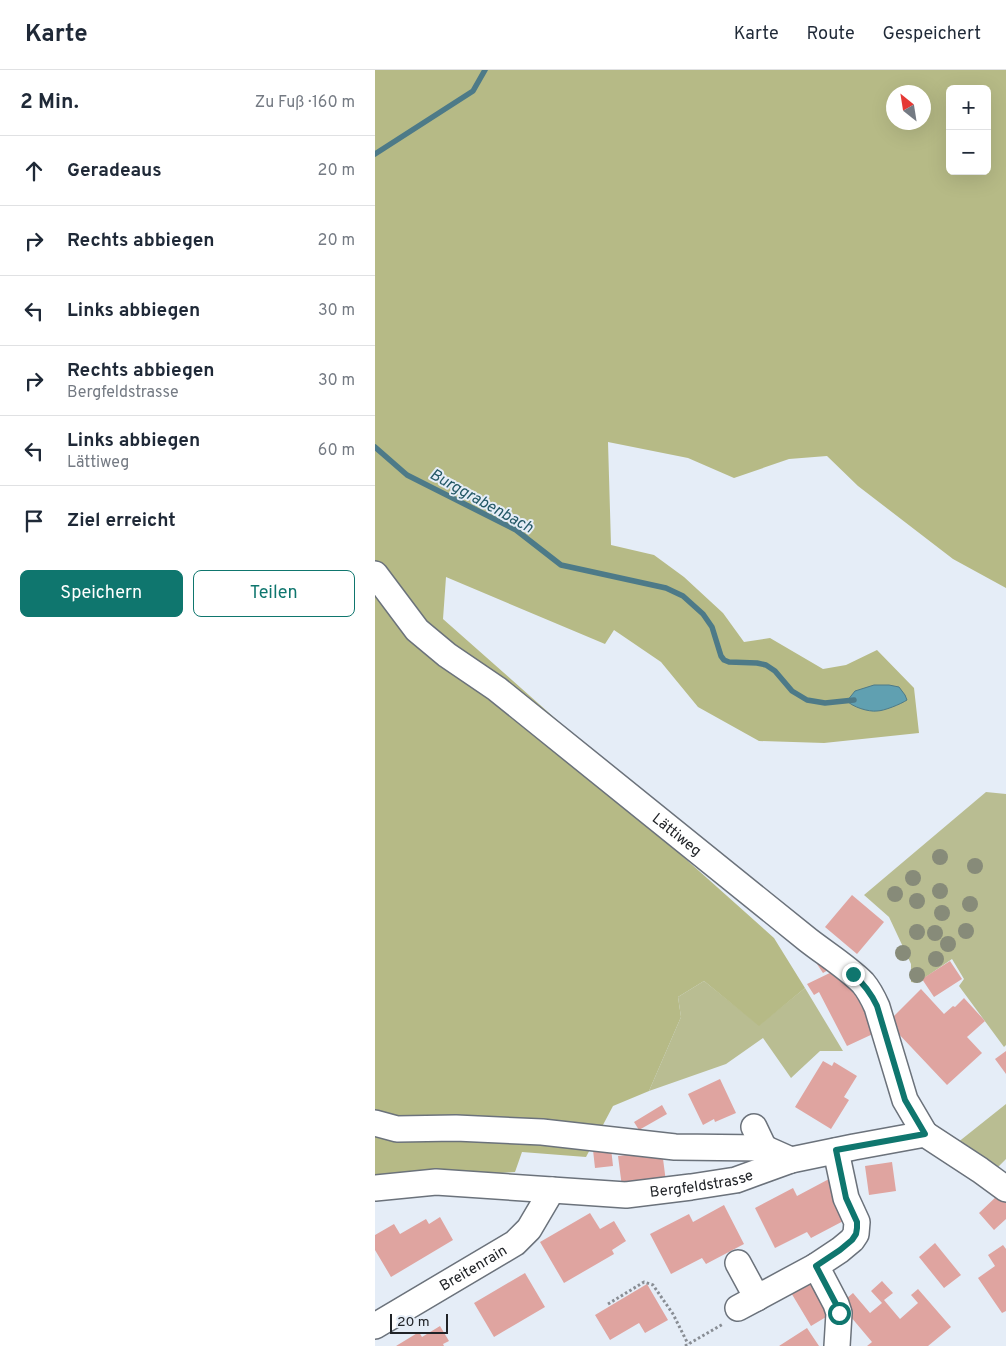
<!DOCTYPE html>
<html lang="de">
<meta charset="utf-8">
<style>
:root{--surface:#fff;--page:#f2f2f3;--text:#1f2937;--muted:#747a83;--line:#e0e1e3;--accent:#0f766e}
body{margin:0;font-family:Overpass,sans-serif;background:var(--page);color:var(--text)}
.controls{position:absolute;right:15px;top:15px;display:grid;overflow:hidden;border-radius:8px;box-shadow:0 5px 20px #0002}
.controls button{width:45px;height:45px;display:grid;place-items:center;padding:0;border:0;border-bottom:1px solid var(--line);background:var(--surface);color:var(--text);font:25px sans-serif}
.compass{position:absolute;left:511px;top:15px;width:45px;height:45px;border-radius:50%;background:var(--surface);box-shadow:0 5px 20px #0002;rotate:330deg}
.scale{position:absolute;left:15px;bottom:12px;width:58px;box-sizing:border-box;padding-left:5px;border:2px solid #202327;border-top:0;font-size:14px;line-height:18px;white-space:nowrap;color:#202327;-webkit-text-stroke:4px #e5edf7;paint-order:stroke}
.stop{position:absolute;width:15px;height:15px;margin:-11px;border:4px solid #0f766e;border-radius:50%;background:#fff}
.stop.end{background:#0f766e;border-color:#fff;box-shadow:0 1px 5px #0008}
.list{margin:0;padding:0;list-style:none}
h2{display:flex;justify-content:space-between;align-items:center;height:65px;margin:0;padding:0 20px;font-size:21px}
h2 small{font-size:16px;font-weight:400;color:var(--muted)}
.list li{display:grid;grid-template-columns:32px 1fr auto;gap:15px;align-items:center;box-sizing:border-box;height:70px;padding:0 20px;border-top:1px solid var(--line)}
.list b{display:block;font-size:19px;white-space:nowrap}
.list p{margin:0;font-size:16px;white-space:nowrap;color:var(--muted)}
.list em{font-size:16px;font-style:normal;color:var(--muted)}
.actions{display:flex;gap:10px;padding:15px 20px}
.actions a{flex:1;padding:11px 0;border:1px solid var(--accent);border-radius:8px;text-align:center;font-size:18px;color:var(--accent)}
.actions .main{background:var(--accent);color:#fff}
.icon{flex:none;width:28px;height:28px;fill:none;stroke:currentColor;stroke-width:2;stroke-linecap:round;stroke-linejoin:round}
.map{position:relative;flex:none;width:631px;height:1276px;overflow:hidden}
header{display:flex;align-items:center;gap:30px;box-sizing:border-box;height:70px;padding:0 25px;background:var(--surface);border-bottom:1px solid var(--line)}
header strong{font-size:24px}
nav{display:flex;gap:28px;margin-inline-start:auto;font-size:18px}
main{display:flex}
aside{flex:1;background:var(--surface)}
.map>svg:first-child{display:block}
</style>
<header>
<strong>Karte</strong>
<nav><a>Karte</a><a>Route</a><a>Gespeichert</a></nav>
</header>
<main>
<aside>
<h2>2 Min.<small>Zu Fuß · 160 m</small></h2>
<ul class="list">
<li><svg class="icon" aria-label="ahead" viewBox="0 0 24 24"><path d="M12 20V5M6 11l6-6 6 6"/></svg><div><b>Geradeaus</b></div><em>20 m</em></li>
<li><svg class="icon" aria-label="right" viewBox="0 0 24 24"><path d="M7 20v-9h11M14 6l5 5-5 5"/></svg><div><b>Rechts abbiegen</b></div><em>20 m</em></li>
<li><svg class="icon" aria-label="left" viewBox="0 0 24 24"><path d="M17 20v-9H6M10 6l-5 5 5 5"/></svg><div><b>Links abbiegen</b></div><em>30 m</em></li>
<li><svg class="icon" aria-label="right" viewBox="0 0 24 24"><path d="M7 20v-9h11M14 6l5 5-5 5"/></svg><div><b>Rechts abbiegen</b><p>Bergfeldstrasse</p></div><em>30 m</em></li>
<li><svg class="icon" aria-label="left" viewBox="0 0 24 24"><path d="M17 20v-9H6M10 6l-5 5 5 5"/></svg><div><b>Links abbiegen</b><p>Lättiweg</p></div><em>60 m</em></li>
<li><svg class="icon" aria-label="arrive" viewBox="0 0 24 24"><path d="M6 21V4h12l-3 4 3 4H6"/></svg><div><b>Ziel erreicht</b></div></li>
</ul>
<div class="actions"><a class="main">Speichern</a><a>Teilen</a></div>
</aside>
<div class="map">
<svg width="631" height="1276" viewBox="0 0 631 1276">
<rect width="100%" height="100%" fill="#e5edf7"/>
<path fill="#b9bd92" d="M611 722 631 724V975L629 977 584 916 589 909 577 889 542 913 536 912V894L514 847 489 825Z
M329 911 384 955 430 918 468 981H445L416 1008 388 968 351 994 274 1021 306 947 303 927Z
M631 1034V1089L619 1101 582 1073Z"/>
<path fill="#b6ba86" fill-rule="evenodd" d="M0 0H631V518L578 489 483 416 452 386 414 389 359 408 313 388 233 372 236 475 279 485 309 507 348 543 369 572 395 568 448 599 471 595 502 580 539 618 544 663 449 673 384 671 323 637 286 592 239 560 230 574 71 507 68 549 182 650 267 750 399 868 430 918 384 956 329 911 303 927 306 947 274 1021 238 1036 211 1087 147 1082 140 1102 0 1112ZM575 19H612V101H575ZM518 22H548V52H518Z"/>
<path fill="#60a0b1" stroke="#4d7a88" d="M499 615H514L524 617 530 625 532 630C526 634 509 641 502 641 493 642 478 637 472 631L480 621Z"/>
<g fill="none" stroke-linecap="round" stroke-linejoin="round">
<path stroke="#4d7a88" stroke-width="5.5" d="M0 84 98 21 110 0
M0 377 32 405 141 460 186 495 291 518 308 526 328 544 337 557 346 586 349 590 354 592 382 593 391 595 400 601 417 621 432 630 450 633 479 630"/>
</g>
<path fill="#dfa4a0" d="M477 825 509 852 482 884 450 857Z
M448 890 453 900 448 903 442 894Z
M575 891 587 909 559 927 547 909Z
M461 900 473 909 500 963 472 976 444 922 439 925 432 914Z
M546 919 569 944 578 936 580 937 589 928 610 951 592 967 607 983 572 1015 520 960 523 958 515 950Z
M631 981V1004L620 989Z
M448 991 457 996 459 992 482 1006 469 1027 474 1030 456 1059 420 1037Z
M345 1009 361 1043 340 1052 339 1049 328 1055 313 1024Z
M287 1035 292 1044 264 1060 259 1052Z
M236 1078 238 1096 220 1098 218 1080Z
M287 1081 291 1112 247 1117 243 1086Z
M517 1092 521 1121 494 1125 490 1096Z
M454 1109 474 1148 436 1168 432 1162 400 1178 380 1138 418 1118 422 1126Z
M623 1125 631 1133V1149L619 1160 604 1143Z
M349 1135 369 1174 331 1194 327 1188 296 1204 275 1164 314 1144 318 1152Z
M215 1143 225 1159 239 1151 251 1171 237 1180 239 1184 189 1213 165 1172Z
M65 1147 78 1170 16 1207 0 1180V1165L19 1154 25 1164 51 1149 54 1154Z
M560 1173 586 1205 569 1218 544 1187Z
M628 1175 631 1179V1241L627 1243 603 1208 620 1196 613 1185Z
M150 1203 170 1237 119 1267 99 1233Z
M440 1205 461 1241 436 1256 415 1221Z
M507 1211 518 1223 509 1230 525 1249 543 1233 536 1225 543 1219 576 1257 553 1276H492L497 1272 465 1234 478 1223 495 1243 507 1233 496 1221Z
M272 1214 293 1250 270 1263 264 1253 235 1270 220 1245Z
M65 1256 74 1271 68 1274 69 1276H21L44 1262 47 1267Z
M432 1258 444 1276H404Z"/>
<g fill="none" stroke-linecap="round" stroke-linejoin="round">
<g stroke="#6b727b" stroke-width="28">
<g id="minor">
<path id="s1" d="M0 504 42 560 72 585 122 619 433 870C451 884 472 897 488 913 494 920 498 928 502 937L530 1030 550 1064"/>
<path d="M0 1053 22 1059 81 1058 167 1062 300 1077 389 1078 416 1090"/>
<path d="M379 1057 389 1078"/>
<path id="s2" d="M0 1118 61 1112 251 1125 316 1117 361 1110 416 1090 479 1077 550 1064 605 1100 631 1119"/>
<path d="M363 1193 382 1228"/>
<path d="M441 1196 461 1234 464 1243 462 1276"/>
<path d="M363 1238 441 1196 465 1180 477 1170 481 1164 482 1152 471 1128 461 1081"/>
<path id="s3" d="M0 1256 140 1173 154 1159 177 1120"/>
</g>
</g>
<path stroke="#888d94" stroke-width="3" stroke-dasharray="2.5 2.5" stroke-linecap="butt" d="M233 1234 269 1212 278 1215 298 1244 313 1274
M310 1276 348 1254"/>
<use href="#minor" stroke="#fff" stroke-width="25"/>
</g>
<g fill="#878b79">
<circle cx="565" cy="787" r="8"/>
<circle cx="600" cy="796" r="8"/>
<circle cx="538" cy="808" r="8"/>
<circle cx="565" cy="821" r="8"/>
<circle cx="520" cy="824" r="8"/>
<circle cx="542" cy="831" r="8"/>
<circle cx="595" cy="834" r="8"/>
<circle cx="567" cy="843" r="8"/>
<circle cx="591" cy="861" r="8"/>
<circle cx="542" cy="862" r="8"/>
<circle cx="560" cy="863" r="8"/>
<circle cx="573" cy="874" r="8"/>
<circle cx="528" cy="883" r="8"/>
<circle cx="561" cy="889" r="8"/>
<circle cx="542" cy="905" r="8"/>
</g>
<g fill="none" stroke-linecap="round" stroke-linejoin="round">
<path stroke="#0f766e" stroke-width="6" d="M464 1243 461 1234 441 1196 465 1180 477 1170 481 1164 482 1158V1152L471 1128 461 1080 550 1064 530 1030 502 936C496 923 489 914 478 904"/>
</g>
<g text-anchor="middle" stroke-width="4" stroke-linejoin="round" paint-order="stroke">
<g font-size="15" fill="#202327" stroke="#e5edf7">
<text dy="5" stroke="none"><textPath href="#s1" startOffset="401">Lättiweg</textPath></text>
<text dy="5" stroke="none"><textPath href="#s2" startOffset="328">Bergfeldstrasse</textPath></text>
<text dy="5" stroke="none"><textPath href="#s3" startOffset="114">Breitenrain</textPath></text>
</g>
<g font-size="16" font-style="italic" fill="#235866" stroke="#e5edf7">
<text transform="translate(107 430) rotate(29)" y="6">Burggrabenbach</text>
</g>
</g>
</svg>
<div class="controls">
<button>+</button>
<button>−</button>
</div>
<svg class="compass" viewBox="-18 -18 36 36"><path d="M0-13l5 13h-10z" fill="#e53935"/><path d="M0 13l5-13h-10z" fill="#747a83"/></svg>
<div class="scale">20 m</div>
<div class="stop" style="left:464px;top:1243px"></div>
<div class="stop end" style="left:478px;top:904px"></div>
</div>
</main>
